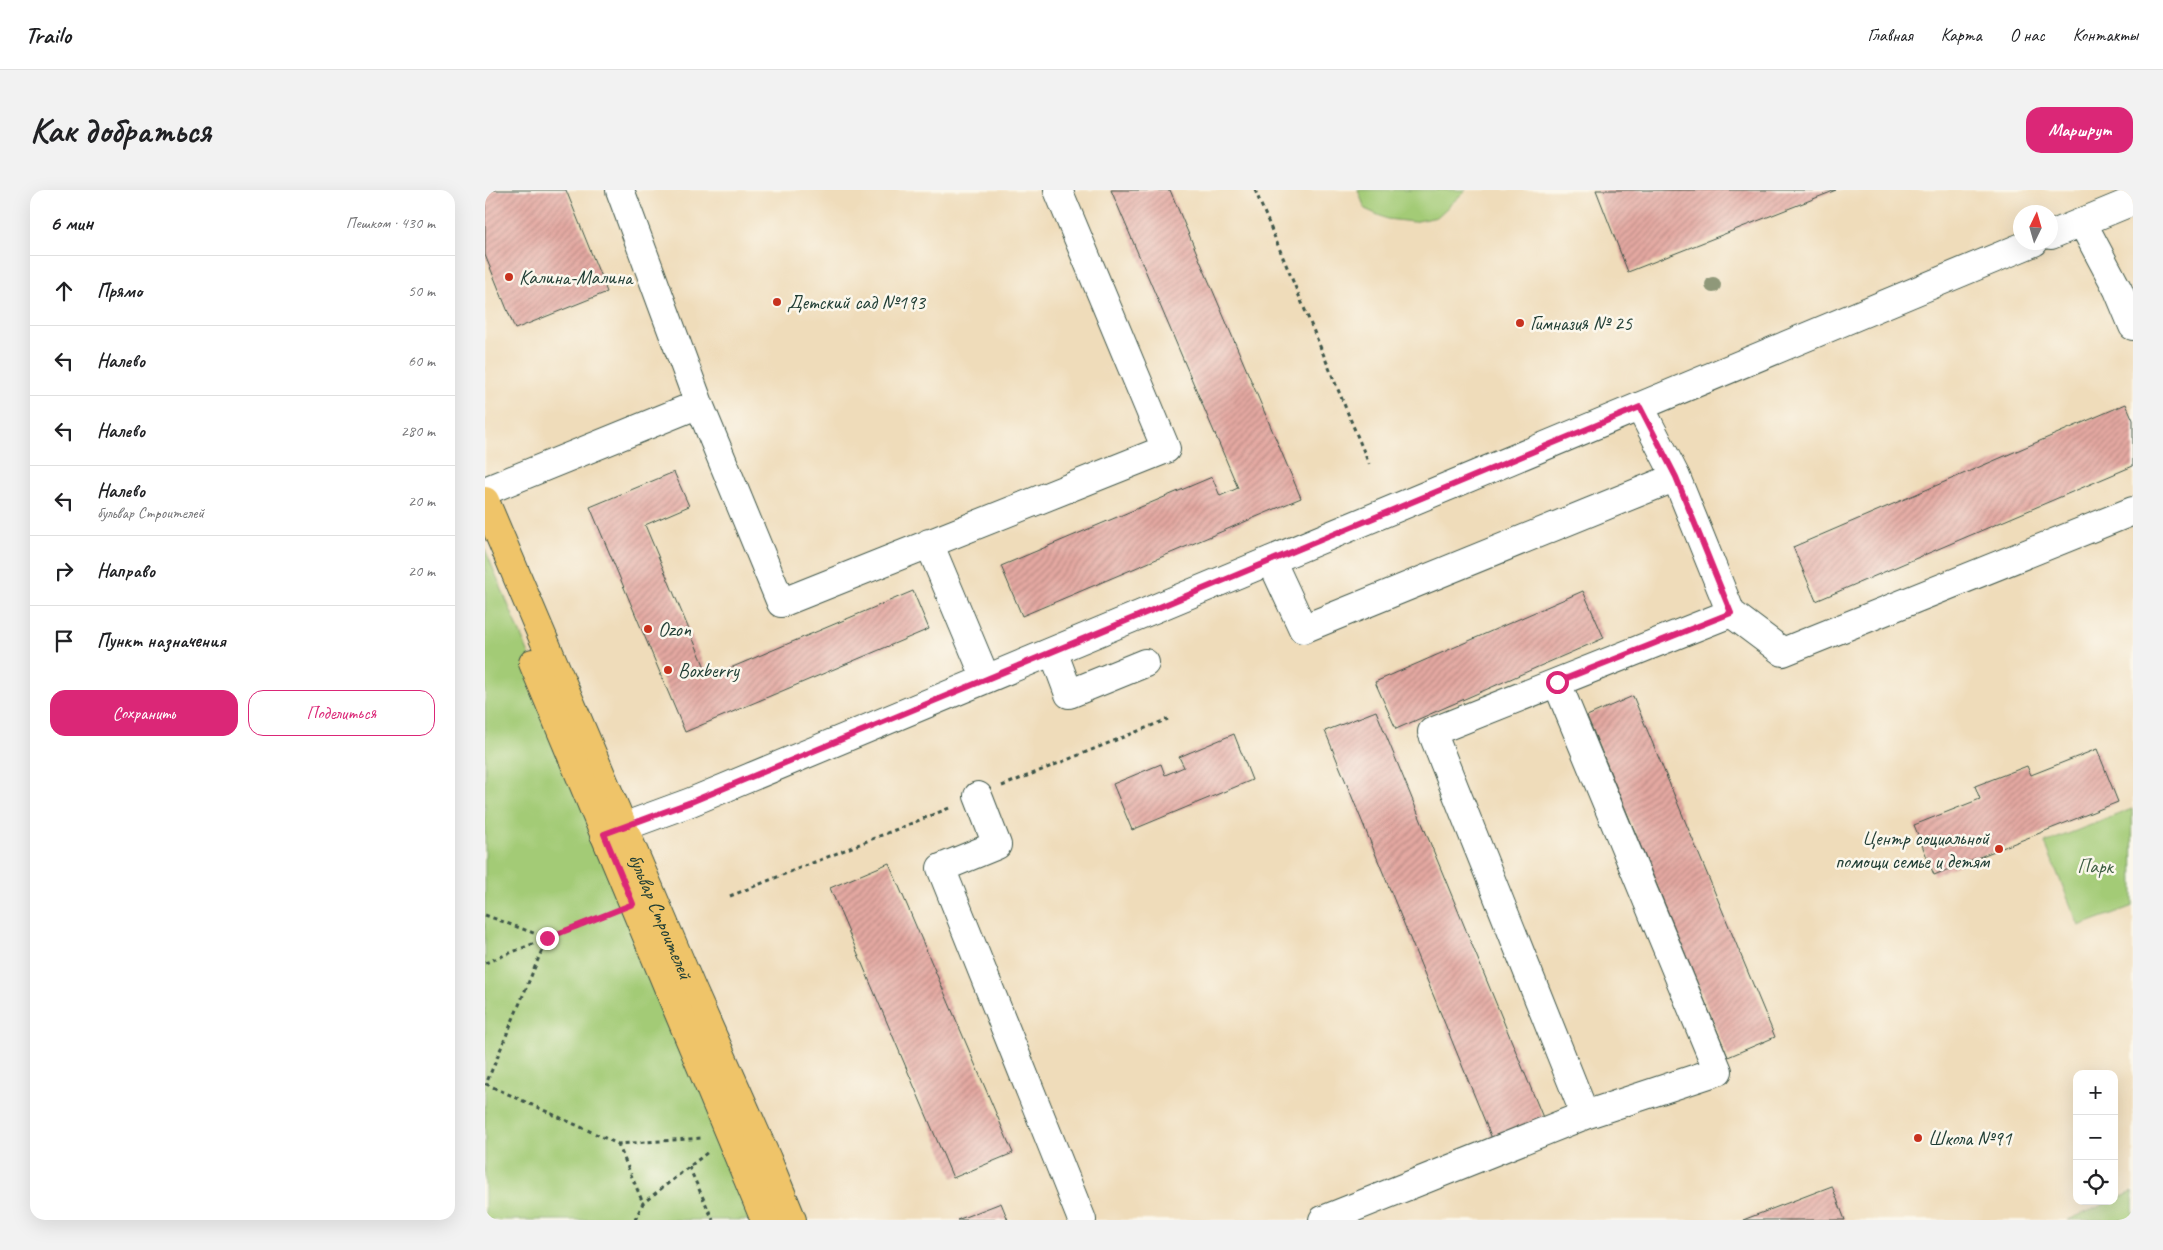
<!DOCTYPE html>
<html lang="ru">
<meta charset="utf-8">
<style>
:root{--surface:#fff;--page:#f2f2f2;--text:#202124;--muted:#757577;--line:#e0e0e0;--accent:#db2777}
body{margin:0;font-family:Caveat,sans-serif;background:var(--page);color:var(--text)}
.controls{position:absolute;right:15px;bottom:15px;display:grid;overflow:hidden;border-radius:10px;box-shadow:0 5px 20px #0002}
.controls button{width:45px;height:45px;display:grid;place-items:center;padding:0;border:0;border-bottom:1px solid var(--line);background:var(--surface);color:var(--text);font:25px sans-serif}
.compass{position:absolute;left:1528px;top:15px;width:45px;height:45px;border-radius:50%;background:var(--surface);box-shadow:0 5px 20px #0002;rotate:5deg}
.stop{position:absolute;width:15px;height:15px;margin:-11px;border:4px solid #db2777;border-radius:50%;background:#fff}
.stop.end{background:#db2777;border-color:#fff;box-shadow:0 1px 5px #0008}
.list{margin:0;padding:0;list-style:none}
h2{display:flex;justify-content:space-between;align-items:center;height:65px;margin:0;padding:0 20px;font-size:21px}
h2 small{font-size:16px;font-weight:400;color:var(--muted)}
.list li{display:grid;grid-template-columns:32px 1fr auto;gap:15px;align-items:center;box-sizing:border-box;height:70px;padding:0 20px;border-top:1px solid var(--line)}
.list b{display:block;font-size:19px;white-space:nowrap}
.list p{margin:0;font-size:16px;white-space:nowrap;color:var(--muted)}
.list em{font-size:16px;font-style:normal;color:var(--muted)}
.actions{display:flex;gap:10px;padding:15px 20px}
.actions a{flex:1;padding:11px 0;border:1px solid var(--accent);border-radius:15px;text-align:center;font-size:18px;color:var(--accent)}
.actions .main{background:var(--accent);color:#fff}
.icon{flex:none;width:28px;height:28px;fill:none;stroke:currentColor;stroke-width:2;stroke-linecap:round;stroke-linejoin:round}
.map{position:relative;flex:none;width:1648px;height:1030px;overflow:hidden;border-radius:15px}
header{display:flex;align-items:center;gap:30px;box-sizing:border-box;height:70px;padding:0 25px;background:var(--surface);border-bottom:1px solid var(--line)}
header strong{font-size:24px}
nav{display:flex;gap:28px;margin-inline-start:auto;font-size:18px}
.intro{display:flex;align-items:center;justify-content:space-between;box-sizing:border-box;height:120px;padding:0 30px}
h1{margin:0;font-size:35px}
.button{padding:12px 22px;border-radius:15px;background:var(--accent);color:#fff;font-size:18px;font-weight:700}
main{display:flex;gap:30px;padding:0 30px}
aside{flex:1;background:var(--surface);border-radius:15px;box-shadow:0 5px 20px #0002}
.map>svg:first-child{display:block}
</style>
<header>
<strong>Trailo</strong>
<nav><a>Главная</a><a>Карта</a><a>О нас</a><a>Контакты</a></nav>
</header>
<div class="intro"><h1>Как добраться</h1><a class="button">Маршрут</a></div>
<main>
<aside>
<h2>6 мин<small>Пешком · 430 m</small></h2>
<ul class="list">
<li><svg class="icon" aria-label="ahead" viewBox="0 0 24 24"><path d="M12 20V5M6 11l6-6 6 6"/></svg><div><b>Прямо</b></div><em>50 m</em></li>
<li><svg class="icon" aria-label="left" viewBox="0 0 24 24"><path d="M17 20v-9H6M10 6l-5 5 5 5"/></svg><div><b>Налево</b></div><em>60 m</em></li>
<li><svg class="icon" aria-label="left" viewBox="0 0 24 24"><path d="M17 20v-9H6M10 6l-5 5 5 5"/></svg><div><b>Налево</b></div><em>280 m</em></li>
<li><svg class="icon" aria-label="left" viewBox="0 0 24 24"><path d="M17 20v-9H6M10 6l-5 5 5 5"/></svg><div><b>Налево</b><p>бульвар Строителей</p></div><em>20 m</em></li>
<li><svg class="icon" aria-label="right" viewBox="0 0 24 24"><path d="M7 20v-9h11M14 6l5 5-5 5"/></svg><div><b>Направо</b></div><em>20 m</em></li>
<li><svg class="icon" aria-label="arrive" viewBox="0 0 24 24"><path d="M6 21V4h12l-3 4 3 4H6"/></svg><div><b>Пункт назначения</b></div></li>
</ul>
<div class="actions"><a class="main">Сохранить</a><a>Поделиться</a></div>
</aside>
<div class="map">
<svg width="1648" height="1030" viewBox="0 0 1648 1030">
<defs>
<pattern id="building-hatch" width="6" height="6" patternUnits="userSpaceOnUse" patternTransform="scale(1.25)"><rect width="6" height="6" fill="#e4a8a1"/><path d="M-1 1l2-2M0 6l6-6M5 7l2-2" fill="none" stroke="#b88a84"/></pattern>
</defs>
<rect width="100%" height="100%" fill="#fbf7ec"/>
<filter id="ink" filterUnits="userSpaceOnUse"><feTurbulence type="fractalNoise" baseFrequency=".02" numOctaves="2"/><feDisplacementMap in="SourceGraphic" scale="10" xChannelSelector="R" yChannelSelector="G"/><feConvolveMatrix kernelMatrix="1 2 1 2 8 2 1 2 1" color-interpolation-filters="sRGB"/></filter>
<filter id="wash" filterUnits="userSpaceOnUse"><feTurbulence type="fractalNoise" baseFrequency=".0096" numOctaves="4" result="noise"/><feDisplacementMap in="SourceGraphic" scale="20" xChannelSelector="R" yChannelSelector="G"/><feGaussianBlur stdDeviation="1.12" result="paint"/><feColorMatrix in="noise" values="0 0 0 0 0 0 0 0 0 0 0 0 0 0 0 0 0 1.4 0 .05"/><feComposite in="paint" operator="in"/></filter>
<g filter="url(#wash)">
<rect width="100%" height="100%" fill="#efdcba"/>
<path fill="#a3cb76" stroke="#618455" d="M873 0H981L952 27 928 32 902 29 880 19Z
M0 359 280 1030H0Z
M1647 619 1648 716 1594 736 1560 653Z
M1648 1002V1030H1583Z"/>
<g id="blocks">
<path fill="url(#building-hatch)" d="M0 0H81L122 102 30 139 0 65Z
M626 0H685L816 308 537 426 516 376 727 287 735 306 753 298Z
M1111 0H1351L1143 82Z
M1641 214 1648 230V276L1331 411 1308 357Z
M189 282 204 316 160 335 224 487 428 401 444 439 200 542 105 317Z
M1098 401 1119 448 911 539 890 492Z
M1148 506 1290 847 1243 867 1102 526Z
M891 521 1059 930 1008 951 840 541Z
M749 544 767 590 647 640 628 594 676 574 680 585 699 577 694 567Z
M1612 559 1633 612 1449 685 1429 635 1495 609 1490 596 1542 576 1546 585Z
M404 673 528 963 468 988 345 698Z
M1347 996 1360 1030H1258Z
M516 1013 523 1030H472Z"/>
</g>
</g>
<g filter="url(#ink)">
<use href="#blocks" fill-opacity="0" stroke="#3e5548" stroke-width="1"/>
<g fill="none" stroke-linecap="round" stroke-linejoin="round">
<g stroke="#3e5548" stroke-width="30">
<path id="minor" d="M1597 32 1633 100 1648 136
M1566 45 1648 11
M214 214 296 413 681 259 573 0
M1155 217 1191 287 1246 423 1298 462 1648 321
M0 301 214 214 135 0
M444 353 501 489
M786 370 818 439 1191 287
M568 461 584 504 660 473
M1072 493 1233 881 1100 925
M493 606 512 655 456 678 597 1030
M119 644 206 612 1549 52
M838 1030 1100 925 947 542 1246 423"/>
</g>
<g stroke="#3e5548" stroke-width="30">
<g id="major">
<path id="s1" d="M0 311 206 797 282 969 307 1030"/>
<path d="M48 473 280 1030"/>
</g>
</g>
<path stroke="#3e5548" stroke-width="3" stroke-dasharray="4 4" stroke-linecap="butt" d="M770 0 884 274
M517 596 683 529
M245 706 467 617
M0 725 62 748 1 894 133 954 217 948
M0 773 123 724
M133 954 158 1013
M204 977 228 1030
M150 1030 158 1013 223 962"/>
<use href="#minor" stroke="#fff" stroke-width="28"/>
<use href="#major" stroke="#efc469" stroke-width="28"/>
</g>
<circle fill="#8f9879" cx="1228" cy="95" r="8"/>
</g>
<g fill="none" stroke-linecap="round" stroke-linejoin="round" filter="url(#ink)">
<path stroke="#db2777" stroke-width="6" d="M62 748 148 714 119 644 206 612 1155 217 1191 287 1246 423 1072 492"/>
</g>
<g fill="#c8321e" stroke="#fbf7ec" stroke-width="2">
<circle cx="24" cy="87" r="5"/>
<circle cx="292" cy="112" r="5"/>
<circle cx="1035" cy="133" r="5"/>
<circle cx="163" cy="439" r="5"/>
<circle cx="183" cy="480" r="5"/>
<circle cx="1514" cy="659" r="5"/>
<circle cx="1433" cy="948" r="5"/>
</g>
<g text-anchor="middle" stroke-width="5" stroke-linejoin="round" paint-order="stroke">
<g font-size="20" fill="#1f3d34" stroke="#fbf7ec" text-anchor="start">
<text x="34" y="94">Калина-Малина</text>
<text x="302" y="119">Детский сад №193</text>
<text x="1045" y="140">Гимназия № 25</text>
<text x="173" y="446">Ozon</text>
<text x="193" y="487">Boxberry</text>
<text x="1504" y="655" text-anchor="end">Центр социальной<tspan x="1504" dy="23">помощи семье и детям</tspan></text>
<text x="1443" y="955">Школа №91</text>
</g>
<g font-size="20" fill="#406044" stroke="#fbf7ec">
<text x="1610" y="683">Парк</text>
</g>
<g font-size="20" fill="#1f3d34" stroke="#fbf7ec">
<text dy="7" stroke="none"><textPath href="#s1" startOffset="451">бульвар Строителей</textPath></text>
</g>
</g>
</svg>
<div class="controls">
<button>+</button>
<button>−</button>
<button><svg class="icon" aria-label="locate" viewBox="0 0 24 24"><circle cx="12" cy="12" r="6"/><path d="M12 2v4M12 18v4M2 12h4M18 12h4"/></svg></button>
</div>
<svg class="compass" viewBox="-18 -18 36 36"><path d="M0-13l5 13h-10z" fill="#e53935"/><path d="M0 13l5-13h-10z" fill="#757577"/></svg>
<div class="stop" style="left:1072px;top:492px"></div>
<div class="stop end" style="left:62px;top:748px"></div>
</div>
</main>
